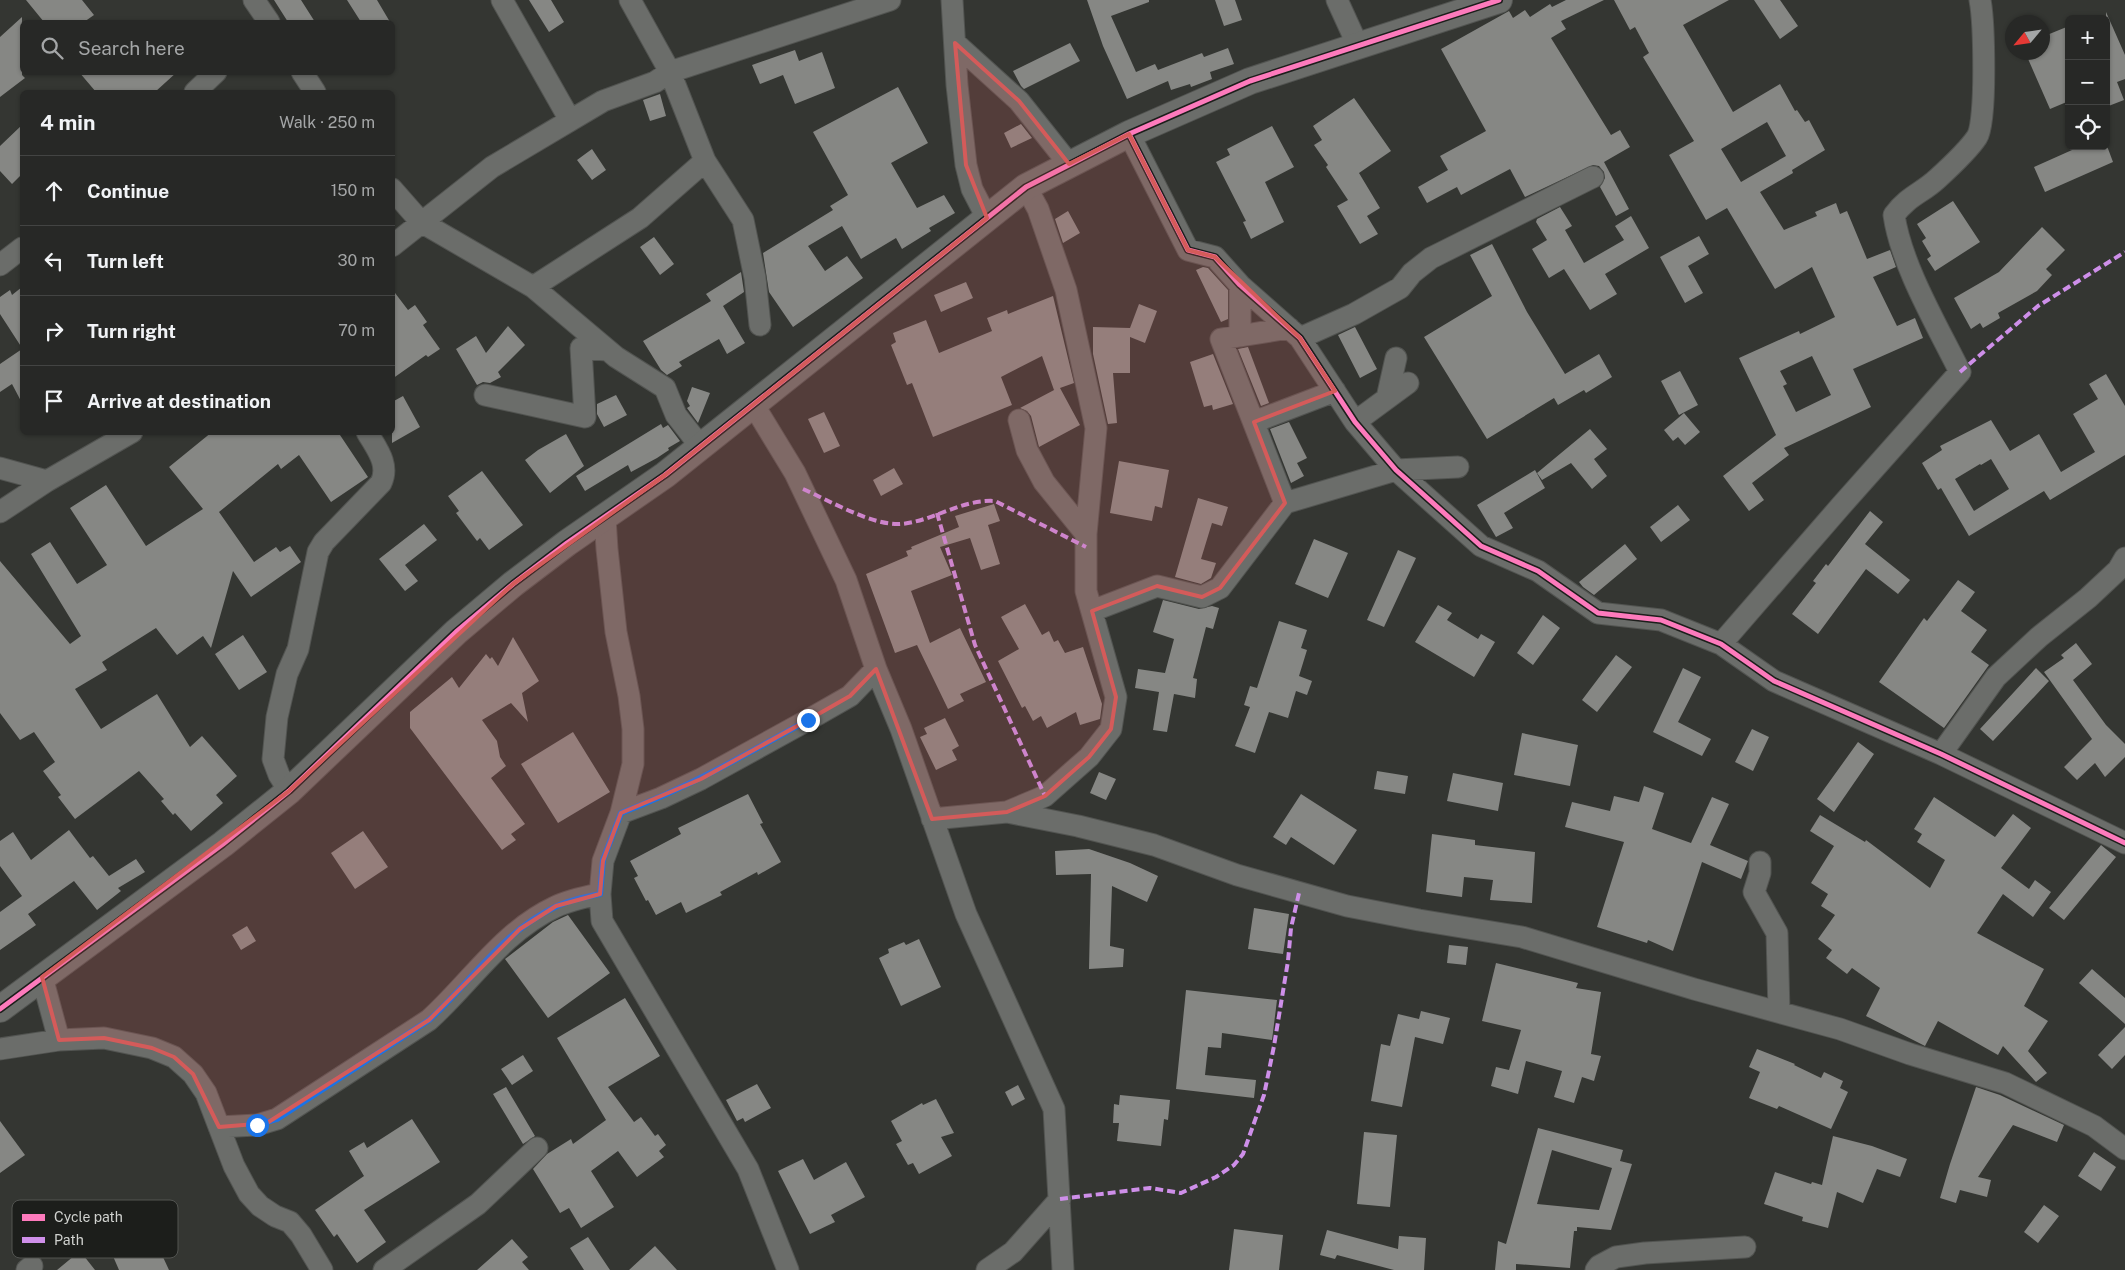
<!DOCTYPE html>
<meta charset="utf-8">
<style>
:root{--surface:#272826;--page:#333432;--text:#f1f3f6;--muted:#a4a6a7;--line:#434443}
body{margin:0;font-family:"Public Sans",sans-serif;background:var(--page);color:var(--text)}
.controls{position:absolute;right:15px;top:15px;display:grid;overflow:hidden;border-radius:8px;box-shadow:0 1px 4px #0004}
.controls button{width:45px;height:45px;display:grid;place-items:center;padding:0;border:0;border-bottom:1px solid var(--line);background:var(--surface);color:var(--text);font:25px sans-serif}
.compass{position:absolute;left:2005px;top:15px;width:45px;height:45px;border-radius:50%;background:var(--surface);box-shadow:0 1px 4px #0004;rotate:241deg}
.stop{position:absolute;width:15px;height:15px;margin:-11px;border:4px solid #1a73e8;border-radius:50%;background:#fff}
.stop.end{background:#1a73e8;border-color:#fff;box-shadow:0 1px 5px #0008}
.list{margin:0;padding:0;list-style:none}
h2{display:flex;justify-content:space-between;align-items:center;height:65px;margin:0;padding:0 20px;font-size:21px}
h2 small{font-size:16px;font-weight:400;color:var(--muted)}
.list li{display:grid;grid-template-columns:32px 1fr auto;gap:15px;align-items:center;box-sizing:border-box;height:70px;padding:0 20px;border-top:1px solid var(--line)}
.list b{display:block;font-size:19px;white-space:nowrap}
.list em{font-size:16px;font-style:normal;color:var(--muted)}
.icon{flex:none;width:28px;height:28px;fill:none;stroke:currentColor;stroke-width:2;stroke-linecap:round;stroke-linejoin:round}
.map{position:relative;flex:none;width:2125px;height:1270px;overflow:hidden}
.search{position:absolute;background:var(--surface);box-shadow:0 1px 4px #0004;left:20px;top:20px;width:375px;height:55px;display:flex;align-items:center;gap:12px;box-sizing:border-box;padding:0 18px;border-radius:8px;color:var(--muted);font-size:19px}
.panel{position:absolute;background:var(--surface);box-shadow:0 1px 4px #0004;left:20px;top:90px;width:375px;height:345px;border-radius:8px}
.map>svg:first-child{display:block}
</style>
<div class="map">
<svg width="2125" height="1270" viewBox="0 0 2125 1270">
<rect width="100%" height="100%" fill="#343632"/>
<path fill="#868784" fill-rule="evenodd" d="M26 0H82L94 15 84 22H44Z
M274 0H301L315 22H288Z
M347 0H377L390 22H361Z
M529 0H551L564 22 549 32Z
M1087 0H1149V2L1111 16 1136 72 1155 64 1158 70 1202 53 1204 57 1228 48 1234 64 1210 72 1212 79 1191 87 1190 84 1171 90 1168 81 1127 99 1103 46Z
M1215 0H1235L1242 20 1224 26Z
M1566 0H1604L1561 21 1566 29 1551 38 1611 135 1620 130 1630 147 1604 162 1629 209 1616 216 1600 187 1605 178 1604 172 1599 166 1593 165 1525 197 1510 169 1461 195 1457 187 1427 203 1418 187 1448 170 1440 156 1486 131 1441 49 1509 11 1513 18 1525 10 1530 17 1550 4 1552 7Z
M1614 0H1729L1683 25 1733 112 1780 84 1795 111 1797 110 1805 122 1809 120 1825 150 1792 170 1793 173 1760 192 1784 230 1817 216 1815 212 1836 203 1840 214 1847 211 1867 259 1890 250 1896 267 1873 277 1897 326 1915 318 1923 338 1853 369 1871 407 1784 448 1789 455 1752 483 1764 500 1749 511 1723 476 1776 435 1739 358 1799 331 1800 334 1835 317 1812 267 1775 289 1727 208 1706 220 1669 155 1694 141 1643 57 1649 53 1635 27 1630 30ZM1767 122 1786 156 1741 182 1721 149ZM1812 356 1831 395 1796 412 1783 386 1787 384 1780 371Z
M1754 0H1780L1798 26 1780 39Z
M2106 12 2125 55V79L2117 82 2124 100 2106 107Z
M22 17V75L25 78 0 97V37Z
M2069 26V101L2050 109 2025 52H2042V37Z
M1070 43 1080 61 1024 89 1021 86 1013 71Z
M795 50 799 61 822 52 835 88 795 104 783 75 760 84 752 65Z
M79 72H177L155 92H96Z
M898 87 928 143 891 163 917 208 944 195 955 213 929 228 931 231 902 249 896 238 861 259 842 226 808 246 825 271 847 256 863 278 793 327 769 292 763 253 833 210 830 206 848 195 813 132Z
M660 94 666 116 650 121 643 100Z
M1354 98 1391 151 1359 173 1380 208 1367 216 1378 234 1360 244 1337 206 1348 200 1326 167 1328 165 1314 145 1322 140 1313 126Z
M1021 124 1032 138 1011 148 1004 133Z
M22 125V174L12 184 0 171V146Z
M1272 126 1294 167 1265 182 1284 222 1251 239 1243 222 1246 221 1216 162 1230 155 1227 149Z
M2081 146H2107L2113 162 2045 192 2034 167Z
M592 149 606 170 592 180 577 160Z
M1953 201 1980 242 1935 271 1927 259 1931 256 1922 241 1926 238 1917 224Z
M1560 207 1572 226 1565 230 1584 263 1624 240 1615 226 1631 216 1649 248 1605 274 1617 294 1590 310 1564 269 1549 278 1532 249 1547 240 1536 222 1537 219Z
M1068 211 1080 233 1063 243 1055 219Z
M2042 227 2065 250 2046 269 2052 275 2037 291 1998 313 2000 318 1983 328 1980 323 1971 329 1954 298 1999 272Z
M1699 236 1709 254 1688 266 1703 293 1685 303 1660 257Z
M654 237 674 264 660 275 640 247Z
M1492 244 1527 312 1565 374 1599 354 1612 377 1586 393 1584 390 1558 405 1554 398 1487 439 1424 337 1492 296 1470 255Z
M1203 267 1208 268 1228 290V319L1221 322 1196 270Z
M741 272 744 292 723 306 745 343 727 354 719 339 679 362 682 366 667 375 661 370 643 341 711 301 706 294Z
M966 282 973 298 941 312 934 295Z
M22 287V348L0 314V297L10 290 12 295Z
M392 289 408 310 415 305 427 322 423 325 440 349 428 357 426 355 392 379Z
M1053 296 1074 383 1060 388 1080 425 1039 447 1031 416 1027 411 1020 408 1056 389 1054 390 1042 356 1001 377 1012 405 933 437 912 383 907 385 891 345 896 342 893 333 926 320 939 353 992 331 987 318 1007 310 1008 314Z
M1139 304 1157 311 1145 343 1130 337V373H1113L1117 423 1108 424 1093 354V327L1130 328Z
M508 326 525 345 498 372 501 377 490 383 483 382 477 385 456 349 476 336 486 353Z
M1355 327 1377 369 1360 378 1338 335Z
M1248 347 1269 403 1261 406 1238 349Z
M22 349V403L12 384 0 392V364Z
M1213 354 1233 404 1213 410 1212 405 1204 407 1190 362Z
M1680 371 1698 405 1679 415 1661 381Z
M2106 374 2125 406V455L2050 500 2044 491 1969 536 1941 488 1938 490 1922 463 1942 450 1940 446 1991 420 2010 451 2039 434 2061 472 2095 452 2073 414 2098 399 2089 384ZM1991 459 2009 489 1974 511 1955 479 1980 464 1981 465Z
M692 387 710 393 698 423 687 408 690 406 687 401Z
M616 395 627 415 604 427 597 414V404Z
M403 396 420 427 392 443V402Z
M824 412 840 446 824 453 808 419Z
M1684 413 1700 432 1685 445 1678 437 1673 441 1664 430Z
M1289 422 1307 458 1297 463 1304 476 1291 483 1270 429Z
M661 424 663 428 668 425 680 441 668 448 669 450 657 458 631 472 628 465 585 491 576 476Z
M1590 429 1607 449 1594 459 1607 476 1592 489 1571 463 1542 480 1537 473Z
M212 432H338L368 477 331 502 299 455 281 469 278 464 219 512 254 562 276 547 280 552 290 546 301 562 251 597 233 571 211 648 203 636 177 655 156 628 102 662 107 670 75 689 101 729 157 694 190 747 202 736 237 776 216 795 223 803 191 831 175 813 173 815 161 801 164 799 139 771 75 819 58 797 61 795 43 771 55 762 34 732 20 740 0 713V561L70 644 81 636 31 554 50 542 77 584 107 565 70 508 106 485 146 546 203 509 169 467Z
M566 434 584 466 550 493 525 460 538 450Z
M1119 461 1169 470 1162 508 1155 506 1152 521 1110 513Z
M894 468 903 484 881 496 873 480Z
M1535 470 1545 488 1504 513 1513 528 1496 537 1477 505Z
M482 471 523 525 489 550 480 538 477 541 456 513 459 511 448 496Z
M1198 498 1228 507 1222 526 1212 523 1201 559 1216 563 1211 578 1201 584 1175 577Z
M994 504 1000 521 988 525 1000 564 981 570 970 538 940 547 952 575 911 591 930 643 960 628 986 682 960 694 964 701 948 709 917 645 895 653 866 574 908 556 906 551 912 549 911 547 959 527 955 516Z
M1678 505 1690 520 1661 542 1650 527Z
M1870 511 1883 522 1865 544 1910 580 1898 594 1866 569 1818 634 1792 614 1816 583 1813 581 1826 564 1828 566Z
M424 524 437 540 405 565 418 581 405 591 379 559Z
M1314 539 1348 553 1328 598 1295 584Z
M1625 544 1637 559 1594 595 1583 587 1579 582Z
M1398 550 1416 558 1384 627 1367 620Z
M1958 580 1975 592 1961 611 1987 630 1971 652 1989 665 1944 728 1879 682 1924 618 1927 621Z
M1163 600 1199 609 1212 606 1219 608 1213 629 1206 627 1193 678 1197 679 1195 698 1174 694 1167 732 1153 730 1159 692 1135 688 1138 669 1165 673 1174 639 1153 632Z
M1025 604 1042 635 1049 631 1054 642 1058 640 1065 653 1083 647 1102 704 1100 719 1080 725 1076 712 1047 728 1041 716 1033 721 1025 706 1022 708 998 661 1019 649 1001 617Z
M1438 605 1452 613 1447 620 1478 639 1481 634 1495 642 1474 677 1415 642Z
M1543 615 1560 628 1533 665 1517 653Z
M1279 621 1307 630 1301 648 1307 650 1299 676 1312 681 1307 695 1296 691 1288 718 1269 712 1255 753 1235 746 1250 707 1244 705 1250 686 1257 688Z
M243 635 267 672 239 690 215 654Z
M513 637 539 681 522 693 528 722 511 703 482 720 497 741 500 757 506 766 491 778 525 824 511 834 516 840 502 850 410 728V712L452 677 459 688 486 654 490 659 492 657 498 666Z
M2076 643 2092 664 2073 680 2106 725 2125 744V757L2105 777 2095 763 2077 780 2064 767 2092 739 2044 672 2064 658 2061 655Z
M1616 655 1632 667 1597 712 1582 700Z
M1683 668 1701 677 1678 722 1711 739 1702 756 1653 732Z
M2036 668 2049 681 1993 741 1980 729Z
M945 718 959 746 952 750 957 760 936 770 920 737 927 734 924 728Z
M1752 729 1769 737 1753 771 1735 762Z
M573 732 610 792 558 823 521 764Z
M1522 733 1578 745 1570 786 1514 775Z
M1858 742 1874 754 1834 812 1817 799Z
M1377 771 1408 776 1405 794 1374 789Z
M1099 772 1116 779 1106 800 1090 793Z
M1453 773 1503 783 1498 811 1447 801Z
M1644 786 1664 793 1652 829 1691 843 1712 797 1729 804 1710 845 1748 861 1741 879 1702 862 1673 951 1648 940 1647 943 1597 927 1624 842 1565 827 1572 802 1610 811 1614 796 1639 802Z
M748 794 763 823 760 824 781 862 758 875 757 872 720 892 722 895 686 913 681 902 656 915 648 900 646 901 634 878 638 876 630 861 681 834 678 828Z
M1301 794 1357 830 1334 865 1291 837 1286 845 1273 837Z
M1934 797 1995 837 2013 814 2031 828 2001 868 2029 889 2035 880 2051 892 2033 917 2003 894 1977 933 2044 969 2024 1006 2048 1021 2028 1051 2047 1073 2036 1082 2003 1046 1998 1055 1938 1021 1925 1046 1866 1016 1880 988 1852 968 1847 974 1826 958 1832 950 1818 939 1835 915 1821 906 1828 894 1811 883 1834 846 1810 831 1820 815 1865 842 1866 840 1930 888 1945 860 1917 842 1922 834 1914 829Z
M69 830 90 858 93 856 109 876 136 859 145 872 118 888 121 891 97 910 74 881 28 914 36 925 0 950V912L22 896 0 866V841L13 832 31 860Z
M363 831 388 867 355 889 331 853Z
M1432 834 1475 840V845L1535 852 1532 903 1490 900 1493 880 1464 877 1462 897 1426 892Z
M2101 845 2116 857 2064 920 2049 908Z
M1089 849 1130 863 1158 876 1147 902 1112 886 1110 946 1124 949 1123 967 1089 969 1091 874 1056 875 1055 851Z
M1254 908 1289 914 1283 954 1248 949Z
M568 915 610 973 548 1018 505 959 553 922Z
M247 926 256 941 241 950 232 935Z
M919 939 941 987 901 1006 879 958 889 953 888 949 904 942 906 945Z
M1449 945 1468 947 1466 965 1447 963Z
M1496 963 1578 983 1576 988 1601 992 1591 1054 1601 1056 1594 1081 1582 1077 1574 1103 1554 1097 1562 1071 1526 1061 1518 1094 1491 1086 1496 1067 1509 1070 1521 1030 1482 1021Z
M2092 969 2125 998V1024L2079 983Z
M1186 990 1277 1000 1272 1040 1222 1033 1221 1048 1208 1047 1205 1075 1256 1080 1254 1098 1176 1089Z
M625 998 660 1056 608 1087 634 1122 641 1117 655 1136 658 1134 666 1145 659 1151 664 1157 637 1177 618 1151 591 1171 614 1207 581 1228 569 1208 560 1213 533 1169 547 1154 571 1139 573 1144 606 1120 557 1038Z
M1421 1011 1450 1018 1443 1044 1415 1037 1402 1107 1371 1101 1381 1044 1390 1046 1398 1014 1419 1019Z
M2125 1027V1055L2112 1069 2098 1055Z
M1757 1049 1795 1064 1794 1065 1821 1078 1824 1072 1843 1081 1840 1088 1848 1092 1831 1129 1779 1106 1777 1109 1749 1098 1760 1072 1749 1067Z
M523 1055 533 1071 512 1085 501 1069Z
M757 1084 771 1108 745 1122 743 1118 737 1121 726 1100Z
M1018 1085 1025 1099 1012 1106 1005 1092Z
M506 1087 535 1136 523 1144 493 1094Z
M1976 1087 2000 1095 2064 1125 2057 1142 2013 1125 1978 1177 1991 1180 1987 1197 1960 1190 1956 1203 1940 1198 1950 1164Z
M1120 1095 1170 1100 1168 1120 1164 1119 1161 1146 1117 1141 1119 1123H1113L1114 1104 1119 1105Z
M936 1099 954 1133 941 1137 952 1156 919 1174 913 1163 908 1165 896 1144 902 1141 891 1121 922 1103 923 1105Z
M412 1119 440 1162 364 1210 386 1242 357 1263 337 1234 334 1237 315 1210 364 1176 349 1151 364 1142 367 1148Z
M0 1121 25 1155 0 1173Z
M1538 1128 1623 1150 1620 1161 1632 1164 1611 1230 1577 1227V1231H1574L1570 1268 1516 1264V1270H1495L1498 1241 1506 1244ZM1552 1150 1612 1168 1599 1210 1537 1204Z
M1364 1132 1397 1135 1390 1207 1357 1204Z
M1833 1136 1872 1146 1907 1159 1900 1177 1877 1169 1863 1203 1837 1192 1828 1228 1802 1221 1803 1217 1764 1204 1775 1172 1811 1184 1812 1182 1822 1185Z
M2094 1152 2116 1167 2101 1191 2078 1176Z
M803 1159 814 1180 846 1162 865 1197 831 1215 835 1222 810 1234 778 1171Z
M2044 1205 2059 1216 2038 1243 2024 1232Z
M150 1229 169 1270H119L109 1247Z
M1234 1229 1283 1235 1279 1270H1229Z
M1327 1230 1398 1249 1399 1236 1426 1238 1424 1270H1394L1337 1255 1335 1259 1320 1255Z
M588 1237 610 1270H584L570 1248Z
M512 1239 528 1257 522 1262 529 1270H477Z
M655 1246 677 1270H629Z
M80 1251 95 1270H57Z"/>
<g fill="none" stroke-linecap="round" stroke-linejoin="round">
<g stroke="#525451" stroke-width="23">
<path id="minor" d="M254 0 269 22
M502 0 570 120
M952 0 957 85 966 165 972 189 987 218
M1337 0 1358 46
M955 43 1019 101 1069 164
M302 72 315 92
M195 92 216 72
M1129 134 1188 250 1215 257 1240 285 1300 338 1355 422 1396 470 1481 546 1538 571 1598 613 1661 620 1721 644 1774 681 1941 754 2125 843
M705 161 743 220 755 278 760 325
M392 189 421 222 533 287 640 218 705 161 670 72 630 0
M392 246 492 167 603 101 655 82 670 72 890 0
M0 265 22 248
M533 287 616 357 665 388 676 415 701 447
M1240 336V285
M1300 338 1354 314 1400 288 1412 273 1431 258 1593 177
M485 395 585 417 581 348 607 350
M1387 398 1396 358
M753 404 795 473 846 580 876 669 901 729 966 914 1054 1109 1063 1270
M1019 420 1027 450 1044 482 1086 534
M1254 422 1335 391
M1355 422 1408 383
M0 468 47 481
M1285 503 1221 339 1289 328
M0 512 47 481 132 432
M605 518 607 549 616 632 629 696 633 729V764L621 813 603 861 600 894 602 921 748 1169 788 1270
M1092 611 1157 586 1202 597 1220 588 1285 503 1396 470 1458 467
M1721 644 1840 507 1960 372C1938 327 1901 265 1894 215 1908 196 1922 193 1937 179 1948 169 1969 149 1977 137 1987 121 1984 21 1980 0
M1941 754 1996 677 2039 637 2088 598 2118 570 2125 558
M289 791 279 775 273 759 277 717 287 674 298 649 318 552 324 542 381 483C390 464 376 448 367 432
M1007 812 1045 796 1089 757 1111 729 1116 697 1086 591V534L1096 428 1066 290 1038 209 1026 187
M621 813 661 798 701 779 808 720 850 696 876 669
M932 819 1007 812 1078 826 1154 845 1237 875 1347 906 1419 920 1522 937 1694 989 1840 1029 1910 1054 2005 1083 2094 1126 2125 1149
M1760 862V873L1754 892 1777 933 1779 1012
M42 977 59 1040
M0 1049 59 1040 104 1038 152 1048 174 1057 193 1074 206 1093 234 1166 249 1194 260 1206 275 1216 290 1222 301 1235 322 1270
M219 1127 257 1125 277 1119 429 1020C471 982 502 932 555 907 569 900 585 897 600 894
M27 1270 32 1266
M384 1270 478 1204 537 1148
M987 1270 1013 1252 1060 1199
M1596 1270 1599 1266 1616 1257 1645 1253 1745 1247"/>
</g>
<g stroke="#525451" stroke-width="28">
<path id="tertiary" d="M0 1009 223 844 289 791 456 632 513 584 567 543 665 475 1026 187 1129 134 1250 81 1499 0"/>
</g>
<use href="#minor" stroke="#6b6d6a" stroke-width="21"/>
<use href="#tertiary" stroke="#6b6d6a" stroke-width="26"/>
<path stroke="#ce8fe9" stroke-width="4" stroke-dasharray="8 4" stroke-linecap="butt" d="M1960 372 2038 306 2125 252
M803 489C830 501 873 526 901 524 934 521 961 499 995 501L1086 547
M937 513 975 645 1045 796
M1060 1199 1150 1188 1181 1193 1216 1177 1234 1165 1243 1154 1264 1095 1274 1046 1288 961 1291 928 1299 893"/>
<g stroke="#1c1e1b" stroke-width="8">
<path id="cycleway" d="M1129 134 1188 250 1215 257 1240 285 1300 338 1355 422 1396 470 1481 546 1538 571 1598 613 1661 620 1721 644 1774 681 1941 754 2125 843
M0 1009 223 844 289 791 456 632 513 584 567 543 665 475 1026 187 1129 134 1250 81 1499 0"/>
</g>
<use href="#cycleway" stroke="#fd7abc" stroke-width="5"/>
</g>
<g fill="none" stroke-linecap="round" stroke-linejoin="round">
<path stroke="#1a73e8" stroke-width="6" d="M257 1125 277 1119 429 1020C471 982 502 932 555 907 569 900 585 897 600 894L603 860 621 813C687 788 747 754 808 720"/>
</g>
<path fill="#d45b5a" fill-opacity="0.2" stroke="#d45b5a" stroke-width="4" stroke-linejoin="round" d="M955 43 1019 101 1069 164 1129 134 1188 250 1215 257 1300 338 1335 391 1254 422 1285 503 1220 588 1202 597 1157 586 1092 611 1116 697 1111 729 1089 757 1045 796 1007 812 932 819 876 669 850 696 808 720 701 779 621 813 603 861 600 894 556 906 520 929 429 1020 267 1123 219 1127 193 1074 174 1057 152 1048 104 1038 59 1040 42 977 289 791 513 584 665 475 987 218 966 165Z"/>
<rect x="12" y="1200" width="166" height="58" rx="8" fill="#1c1e1b" stroke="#525451" stroke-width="1"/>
<rect x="22" y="1214" width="23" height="7" fill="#fd7abc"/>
<rect x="22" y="1237" width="23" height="6" fill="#ce8fe9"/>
<g font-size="14" fill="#d0d2cf">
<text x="54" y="1222">Cycle path</text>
<text x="54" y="1245">Path</text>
</g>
</svg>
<div class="controls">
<button>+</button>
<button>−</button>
<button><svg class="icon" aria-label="locate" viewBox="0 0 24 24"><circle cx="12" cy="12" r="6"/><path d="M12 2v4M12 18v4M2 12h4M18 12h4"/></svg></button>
</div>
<svg class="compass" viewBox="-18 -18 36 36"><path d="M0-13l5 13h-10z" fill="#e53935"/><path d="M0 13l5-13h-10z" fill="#a4a6a7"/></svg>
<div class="stop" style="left:257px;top:1125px"></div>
<div class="stop end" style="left:808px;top:720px"></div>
<div class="search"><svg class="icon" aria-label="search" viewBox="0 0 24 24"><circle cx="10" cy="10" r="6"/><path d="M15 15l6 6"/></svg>Search here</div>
<section class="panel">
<h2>4 min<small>Walk · 250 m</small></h2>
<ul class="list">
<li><svg class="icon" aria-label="ahead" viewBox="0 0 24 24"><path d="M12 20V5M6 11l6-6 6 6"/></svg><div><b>Continue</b></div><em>150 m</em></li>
<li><svg class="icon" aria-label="left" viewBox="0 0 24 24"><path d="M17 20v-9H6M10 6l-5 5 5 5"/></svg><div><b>Turn left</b></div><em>30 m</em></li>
<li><svg class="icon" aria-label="right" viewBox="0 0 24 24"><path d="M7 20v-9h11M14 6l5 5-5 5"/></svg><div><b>Turn right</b></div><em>70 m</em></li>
<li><svg class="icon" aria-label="arrive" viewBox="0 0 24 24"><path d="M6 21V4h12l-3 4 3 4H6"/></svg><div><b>Arrive at destination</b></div></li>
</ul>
</section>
</div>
